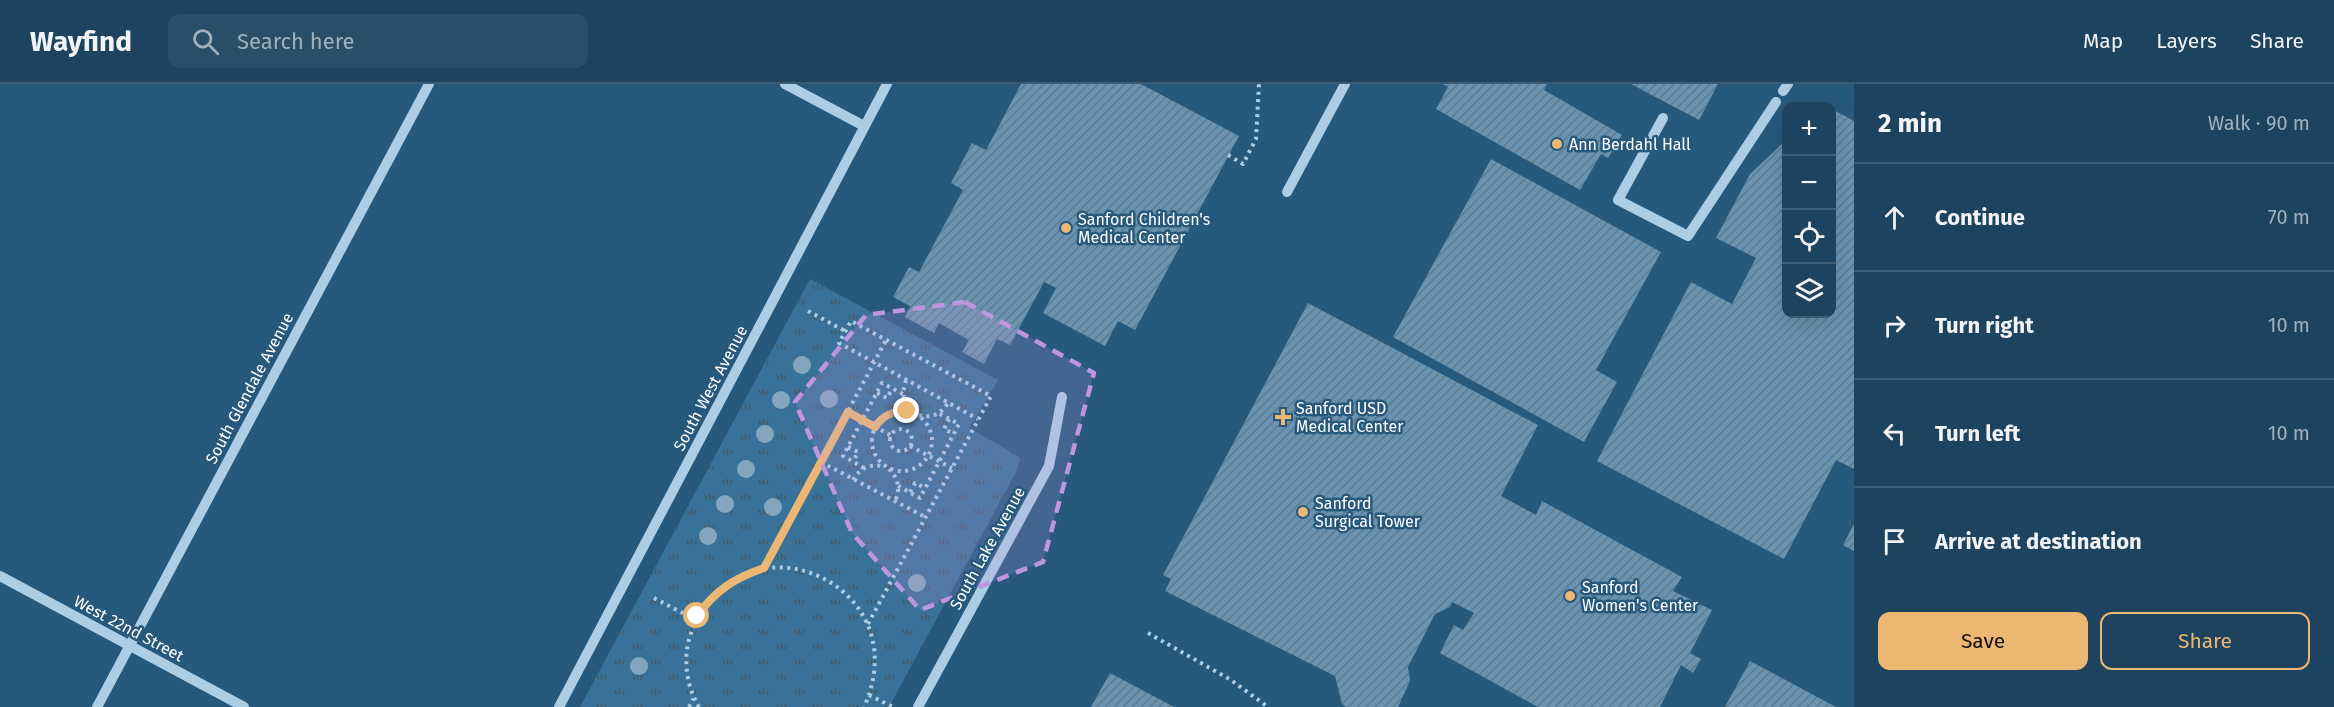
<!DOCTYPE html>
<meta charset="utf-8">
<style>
:root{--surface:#1d435e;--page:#2a4e67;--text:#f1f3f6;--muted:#a0b0bc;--line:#3b5c73;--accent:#ecb773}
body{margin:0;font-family:"Fira Sans",sans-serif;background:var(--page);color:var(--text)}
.controls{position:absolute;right:18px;top:18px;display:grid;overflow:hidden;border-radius:12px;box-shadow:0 6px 24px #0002}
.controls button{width:54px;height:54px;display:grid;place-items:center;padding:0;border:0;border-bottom:2px solid var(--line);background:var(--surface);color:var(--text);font:30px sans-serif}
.stop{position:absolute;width:18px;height:18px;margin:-14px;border:4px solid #ecb773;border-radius:50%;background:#fff}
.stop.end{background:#ecb773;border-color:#fff;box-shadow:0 2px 6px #0008}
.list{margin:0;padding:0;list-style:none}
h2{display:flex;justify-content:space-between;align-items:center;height:78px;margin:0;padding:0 24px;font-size:26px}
h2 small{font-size:20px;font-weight:400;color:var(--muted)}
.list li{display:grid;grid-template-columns:39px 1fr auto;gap:18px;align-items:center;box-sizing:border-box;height:108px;padding:0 24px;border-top:2px solid var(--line)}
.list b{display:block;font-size:22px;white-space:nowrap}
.list em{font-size:20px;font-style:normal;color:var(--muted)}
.actions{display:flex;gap:12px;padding:18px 24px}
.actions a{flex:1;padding:14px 0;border:2px solid var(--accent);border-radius:12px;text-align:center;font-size:21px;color:var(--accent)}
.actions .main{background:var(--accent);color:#111}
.icon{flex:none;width:33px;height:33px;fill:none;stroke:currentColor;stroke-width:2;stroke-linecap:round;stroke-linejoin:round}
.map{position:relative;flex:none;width:1854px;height:623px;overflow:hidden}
header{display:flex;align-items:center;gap:36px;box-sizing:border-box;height:84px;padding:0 30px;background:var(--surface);border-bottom:2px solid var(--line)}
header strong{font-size:28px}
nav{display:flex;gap:33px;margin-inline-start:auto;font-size:21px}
.search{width:420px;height:54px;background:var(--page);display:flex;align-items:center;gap:15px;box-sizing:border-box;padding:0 21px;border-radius:12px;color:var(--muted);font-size:22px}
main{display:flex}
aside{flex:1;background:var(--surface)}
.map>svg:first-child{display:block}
</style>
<header>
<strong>Wayfind</strong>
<div class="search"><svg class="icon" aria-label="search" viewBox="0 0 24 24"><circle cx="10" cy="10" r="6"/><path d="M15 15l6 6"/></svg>Search here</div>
<nav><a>Map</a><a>Layers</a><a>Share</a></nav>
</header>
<main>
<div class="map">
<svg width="1854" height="623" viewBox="0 0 1854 623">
<defs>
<pattern id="grass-tufts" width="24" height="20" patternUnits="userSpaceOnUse" patternTransform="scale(1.5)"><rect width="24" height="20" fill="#387298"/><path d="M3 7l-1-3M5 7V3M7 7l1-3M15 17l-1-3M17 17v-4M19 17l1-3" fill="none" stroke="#445b6a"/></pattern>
<pattern id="building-hatch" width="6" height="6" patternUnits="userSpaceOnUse" patternTransform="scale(1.5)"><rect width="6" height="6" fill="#6894b1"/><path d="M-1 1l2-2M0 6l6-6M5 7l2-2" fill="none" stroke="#5e7b8e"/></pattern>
</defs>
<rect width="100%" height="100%" fill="#27597d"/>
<path fill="url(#grass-tufts)" d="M810 195 998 296 969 344 1018 372 1020 375 1017 386 889 623H580Z"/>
<path fill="url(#building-hatch)" d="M1021 0H1141L1239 52 1135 246 1118 237 1105 262 1043 229 1056 204 1044 198 1010 261 997 255 984 280 962 268 969 256 939 239 934 249 905 233 910 222 893 213 909 183 919 188 963 106 951 99 972 59 986 66Z
M1443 0H1547L1544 6 1622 51 1608 74 1601 70 1580 106 1436 25 1448 3Z
M1631 0H1718L1699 36Z
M1832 25 1854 37V385L1836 376 1784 475 1597 377 1691 198 1732 220 1756 174 1716 154 1750 90 1786 56V230H1832Z
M1491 75 1661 168 1596 286 1617 298 1584 358 1393 253Z
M1308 219 1538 341 1501 412 1536 431 1542 417 1682 493 1673 507 1712 526 1690 569 1701 575 1693 589 1681 581 1660 623H1538L1440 569 1454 541 1463 546 1474 529 1452 518 1450 523 1435 530 1408 583 1410 597 1398 623H1346L1342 620 1335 592 1165 507 1171 495 1163 491Z
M1854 440V467L1843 461Z
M1750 577 1836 623H1725Z
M1110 589 1174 623H1091Z"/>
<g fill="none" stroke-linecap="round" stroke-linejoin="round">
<path stroke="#accee4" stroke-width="4" stroke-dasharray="3 4.5" stroke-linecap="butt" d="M1228 71 1243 80 1256 55 1259 0
M808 227 845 247
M906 296C902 309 902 318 913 328
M877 309 887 314 892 305
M872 357a30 30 0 1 1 60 0a30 30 0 1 1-60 0Z
M848 328 892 352
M919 331C931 335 941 330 948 319
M949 335 944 345 954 350
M890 356a11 11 0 1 1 22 0a11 11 0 1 1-22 0Z
M910 362 952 384
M848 363 858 368 853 378
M821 378 925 433
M864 384 843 372 882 299 903 310
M889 385C898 394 901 405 895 417
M853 396C860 384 869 380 882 382
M898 402 920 414 959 340 938 329
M910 408 915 399 925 404
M764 485 886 256
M654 514 696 536
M868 540 991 312 851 237 839 259 978 335
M1148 549 1231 596 1268 623
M869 611 893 623
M689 623 693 615
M699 623C685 600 682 569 693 544 743 424 920 499 864 623"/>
<path stroke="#accee4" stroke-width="10" d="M785 0 864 42
M1783 7 1788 0
M1663 34 1618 116 1688 152 1776 18
M1287 108 1345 0
M0 492 244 623
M97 623 429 0
M559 623 887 0
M918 623 1049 382 1062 313"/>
</g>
<g fill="#83a6be">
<circle cx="802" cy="281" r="9"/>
<circle cx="829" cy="315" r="9"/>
<circle cx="781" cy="316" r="9"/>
<circle cx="765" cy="350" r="9"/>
<circle cx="746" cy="385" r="9"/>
<circle cx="725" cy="420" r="9"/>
<circle cx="773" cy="423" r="9"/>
<circle cx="708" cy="452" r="9"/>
<circle cx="917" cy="499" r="9"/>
<circle cx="639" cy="582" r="9"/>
</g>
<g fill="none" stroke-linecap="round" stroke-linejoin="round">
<path stroke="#ecb773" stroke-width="8" d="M697 532C715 507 734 494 764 484L848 328 875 343C883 331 893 327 907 327"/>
</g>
<path fill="#bd96df" fill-opacity="0.2" stroke="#bd96df" stroke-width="4.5" stroke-dasharray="12 8" stroke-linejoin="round" d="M965 218 1094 289 1043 478 920 526 852 449 795 318 866 231Z"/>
<g fill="#ecb773" stroke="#27597d" stroke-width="2">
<circle cx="1557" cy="60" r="6"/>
<circle cx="1066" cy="144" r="6"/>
<path d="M1280 324h6v6h6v6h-6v6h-6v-6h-6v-6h6z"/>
<circle cx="1303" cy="428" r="6"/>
<circle cx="1570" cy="512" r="6"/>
</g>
<g text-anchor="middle" stroke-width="5" stroke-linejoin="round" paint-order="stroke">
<g font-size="16" fill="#fff" stroke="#27597d" text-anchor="start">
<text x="1569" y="66">Ann Berdahl Hall</text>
<text x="1078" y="141">Sanford Children's<tspan x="1078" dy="18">Medical Center</tspan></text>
<text x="1296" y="330">Sanford USD<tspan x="1296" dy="18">Medical Center</tspan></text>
<text x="1315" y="425">Sanford<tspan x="1315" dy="18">Surgical Tower</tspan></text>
<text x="1582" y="509">Sanford<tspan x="1582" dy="18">Women's Center</tspan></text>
</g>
<g font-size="16" fill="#fff" stroke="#27597d">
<text transform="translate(249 304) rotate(-62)" y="6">South Glendale Avenue</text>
<text transform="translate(710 304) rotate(-62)" y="6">South West Avenue</text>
<text transform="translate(987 464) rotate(-61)" y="6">South Lake Avenue</text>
<text transform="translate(129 544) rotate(28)" y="6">West 22nd Street</text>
</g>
</g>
</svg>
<div class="controls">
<button>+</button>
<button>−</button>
<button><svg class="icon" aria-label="locate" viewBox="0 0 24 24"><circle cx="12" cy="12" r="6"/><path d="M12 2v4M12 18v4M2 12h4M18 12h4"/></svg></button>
<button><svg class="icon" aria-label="layers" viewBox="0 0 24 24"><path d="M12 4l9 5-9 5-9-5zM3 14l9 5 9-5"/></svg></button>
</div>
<div class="stop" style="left:697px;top:532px"></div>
<div class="stop end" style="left:907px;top:327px"></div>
</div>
<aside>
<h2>2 min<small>Walk · 90 m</small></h2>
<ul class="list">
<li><svg class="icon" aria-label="ahead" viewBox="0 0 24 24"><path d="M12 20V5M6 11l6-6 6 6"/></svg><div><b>Continue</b></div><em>70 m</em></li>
<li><svg class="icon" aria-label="right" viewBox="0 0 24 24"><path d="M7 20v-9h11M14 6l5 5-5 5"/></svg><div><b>Turn right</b></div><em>10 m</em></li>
<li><svg class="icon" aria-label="left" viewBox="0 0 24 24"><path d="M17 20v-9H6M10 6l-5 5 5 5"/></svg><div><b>Turn left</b></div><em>10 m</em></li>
<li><svg class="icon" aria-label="arrive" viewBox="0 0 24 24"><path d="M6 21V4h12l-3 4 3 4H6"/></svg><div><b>Arrive at destination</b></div></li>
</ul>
<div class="actions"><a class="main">Save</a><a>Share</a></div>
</aside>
</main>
